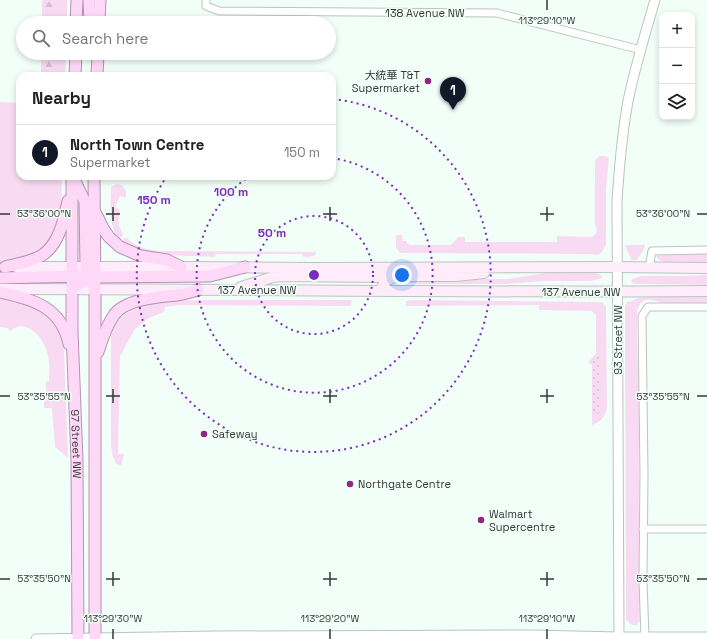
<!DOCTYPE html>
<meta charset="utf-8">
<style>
:root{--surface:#fff;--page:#f2f2f2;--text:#222;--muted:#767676;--line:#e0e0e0;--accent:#111827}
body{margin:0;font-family:"Space Grotesk","Noto Sans SC",sans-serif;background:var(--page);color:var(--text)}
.controls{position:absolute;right:12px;top:12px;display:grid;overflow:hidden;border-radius:8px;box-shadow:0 2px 6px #0003}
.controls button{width:36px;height:36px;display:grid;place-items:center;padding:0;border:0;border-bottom:1px solid var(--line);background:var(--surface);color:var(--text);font:20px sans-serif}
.you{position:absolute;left:402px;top:275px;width:14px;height:14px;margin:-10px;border:3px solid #fff;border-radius:50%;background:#1a73e8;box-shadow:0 0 0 6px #1a73e833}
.badge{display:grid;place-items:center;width:26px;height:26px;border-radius:50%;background:var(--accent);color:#fff;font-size:13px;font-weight:700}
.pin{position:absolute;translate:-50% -33px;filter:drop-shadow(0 1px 2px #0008)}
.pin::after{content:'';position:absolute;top:21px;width:14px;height:12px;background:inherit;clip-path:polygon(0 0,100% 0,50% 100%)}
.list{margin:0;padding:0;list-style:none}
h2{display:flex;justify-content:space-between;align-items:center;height:52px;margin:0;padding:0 16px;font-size:17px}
h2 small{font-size:13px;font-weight:400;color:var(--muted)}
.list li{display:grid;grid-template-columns:26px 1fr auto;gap:12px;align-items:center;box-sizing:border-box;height:56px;padding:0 16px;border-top:1px solid var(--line)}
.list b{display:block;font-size:15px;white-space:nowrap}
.list p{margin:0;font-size:13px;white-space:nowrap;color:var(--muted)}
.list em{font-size:13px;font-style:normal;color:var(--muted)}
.icon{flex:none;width:22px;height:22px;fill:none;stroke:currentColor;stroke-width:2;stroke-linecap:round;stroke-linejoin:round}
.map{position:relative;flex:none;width:707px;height:639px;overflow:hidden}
.search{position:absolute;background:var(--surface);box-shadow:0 2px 6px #0003;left:16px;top:16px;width:320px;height:44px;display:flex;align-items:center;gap:10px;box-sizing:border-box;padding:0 14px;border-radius:22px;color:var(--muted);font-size:15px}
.panel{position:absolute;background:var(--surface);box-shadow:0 2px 6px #0003;left:16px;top:72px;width:320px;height:108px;border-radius:12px}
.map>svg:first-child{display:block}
</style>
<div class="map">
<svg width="707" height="639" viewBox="0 0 707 639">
<defs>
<pattern id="forest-firs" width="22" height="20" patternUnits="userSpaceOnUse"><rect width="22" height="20" fill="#f8dbf2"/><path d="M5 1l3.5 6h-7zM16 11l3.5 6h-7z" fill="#d5bdd0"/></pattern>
<pattern id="park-dots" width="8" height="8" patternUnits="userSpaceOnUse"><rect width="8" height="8" fill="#f8dbf2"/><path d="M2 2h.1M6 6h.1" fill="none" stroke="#d5bdd0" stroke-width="1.8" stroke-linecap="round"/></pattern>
</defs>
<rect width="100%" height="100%" fill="#f2fff8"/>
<path fill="#f8dbf2" d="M42 0H67V23H42Z
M41 53H65L66 56 65 76H41Z
M0 102 20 103V176H62L61 215 48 244 39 252 9 261H0Z
M600 156H606L609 158 606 189V245L602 252 598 255 591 254 400 253 396 247V235H402L403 241H406L407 243 411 245H450L453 243 458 237H465V242H557V236L592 237C597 234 598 230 595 225V162L596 159Z
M117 184 122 185 126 191V198L120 196 115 207 120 210C119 215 118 219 119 225 120 228 122 232 123 235L119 239C108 227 111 203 111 187Z
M124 238H127C136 247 147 250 159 251L316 252V255L309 257H303L302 254H216L215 257 165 255 146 252 123 244Z
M625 245H645C645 249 639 258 636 260H631C630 254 626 251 625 245Z
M707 252V262H669L661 261 657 258V256L660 254Z
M554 272C564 273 595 270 602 276V278L591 281H548L503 284H417L403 282 402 281 404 279H508L539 274Z
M707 275V285L642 284H635L631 282 632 279 641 276H685Z
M654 295H707V304C692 304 675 305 660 302 655 301 650 299 645 300 640 302 638 308 637 313V347L639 378 640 621V622H638L637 625H633L630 624 628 621 626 620 625 306 628 301 631 302 637 298 654 297Z
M0 298 34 305 53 322 61 336 64 348 68 458 55 447 52 408H44V402L46 401V382L49 381C49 375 50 368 49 362 48 349 40 333 28 328 20 325 17 326 10 331L7 328 0 327Z
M179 300H352L351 306 180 305 165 307 164 312 149 318 135 329 120 356 118 454H124L121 466 115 463V460L113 457 111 447V336C113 332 113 328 115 324 127 306 159 302 179 300Z
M413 300 602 302 606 306 607 407C605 417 602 421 592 425V414H600V357L596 354V315L592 311 539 310V305L406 306V301Z"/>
<path fill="url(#forest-firs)" d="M44 0H58L57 23H44Z
M43 53H55L57 56 59 76H43Z"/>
<path fill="url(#park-dots)" d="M596 354 600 357V414H592V365L588 362Z"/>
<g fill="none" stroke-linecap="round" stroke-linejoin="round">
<g stroke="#b9c5bf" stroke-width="9">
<path id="minor" d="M206 0V6L219 11 497 13 641 50
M649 268 652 251 707 250
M643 529H707
M645 637 643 581 644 473 642 316 648 307H707"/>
</g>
<g stroke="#b9c5bf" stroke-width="11">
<path id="tertiary" d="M619 637 617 202C619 169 622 135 628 101 635 67 645 34 655 0
M36 639 215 636 531 635 619 637H707"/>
</g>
<g stroke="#b9c5bf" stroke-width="12">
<path id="secondary" d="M16 267H181L314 268 617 267 707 268
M241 287 273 277 281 276 378 277 386 274 391 268
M0 289C236 289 471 293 707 291
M380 291C385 281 387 279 398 276H456L484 273"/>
</g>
<g stroke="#b791b0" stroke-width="13">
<g id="primary">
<path d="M89 0 90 23"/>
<path d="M76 23 77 0"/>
<path d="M99 23 100 0"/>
<path d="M75 76 76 53"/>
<path d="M97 76 98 53"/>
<path id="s1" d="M72 176V331L77 461 78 639"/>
<path d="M94 176 95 297V639"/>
<path d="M74 179 85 202 86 267 87 273 92 284"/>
<path d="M96 214 104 230 109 237 120 247 141 256 167 260 181 267"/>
<path d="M5 267C17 264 30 262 41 256 59 245 64 220 68 201"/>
<path d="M0 278 79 276"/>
<path d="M73 288C79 283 86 279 95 277L210 276 245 267"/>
<path d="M0 292C33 300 61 306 69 344"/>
<path d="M98 352C102 340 106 326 114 315 125 299 159 297 177 295 184 294 191 292 198 290"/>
</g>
</g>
<use href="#minor" stroke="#fff" stroke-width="7"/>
<use href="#tertiary" stroke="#fff" stroke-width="9"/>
<use href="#secondary" stroke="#feecfb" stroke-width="10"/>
<use href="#primary" stroke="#fed9f7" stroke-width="11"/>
</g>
<path fill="none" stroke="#343937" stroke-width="1.5" d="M547 0V10M113 207V221M330 207V221M547 207V221M0 214H10M106 214H120M323 214H337M540 214H554M697 214H707M113 389V403M330 389V403M547 389V403M0 396H10M106 396H120M323 396H337M540 396H554M697 396H707M113 572V586M330 572V586M547 572V586M0 579H10M106 579H120M323 579H337M540 579H554M697 579H707M113 629V639M330 629V639M547 629V639"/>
<g fill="none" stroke="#7b2cbf" stroke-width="2" stroke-dasharray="2 4">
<circle cx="314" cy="275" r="59"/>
<path d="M332 158A118 118 0 1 1 250 176"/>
<path d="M333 99A177 177 0 1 1 167 176"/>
</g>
<g fill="#922486" stroke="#f2fff8" stroke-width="1.5">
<circle cx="428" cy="81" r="4"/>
<circle cx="204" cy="434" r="4"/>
<circle cx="350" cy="484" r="4"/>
<circle cx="481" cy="520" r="4"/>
</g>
<g text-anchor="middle" stroke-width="3" stroke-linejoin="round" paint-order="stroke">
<g font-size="11" fill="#343937" stroke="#f2fff8">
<text x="425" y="17">138 Avenue NW</text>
<text x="257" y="294">137 Avenue NW</text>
<text x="581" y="296">137 Avenue NW</text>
<text transform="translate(618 340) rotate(-90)" y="4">93 Street NW</text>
<text dy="4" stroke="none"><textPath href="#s1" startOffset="268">97 Street NW</textPath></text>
</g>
<g font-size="11" fill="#343937" stroke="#f2fff8" text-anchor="start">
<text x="420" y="79" text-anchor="end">大統華 T&amp;T<tspan x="420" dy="13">Supermarket</tspan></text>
<text x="212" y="438">Safeway</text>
<text x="358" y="488">Northgate Centre</text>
<text x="489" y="518">Walmart<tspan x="489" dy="13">Supercentre</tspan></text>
</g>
</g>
<g font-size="10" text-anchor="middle" fill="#343937" stroke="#f2fff8" stroke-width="3" stroke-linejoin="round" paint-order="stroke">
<text x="547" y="24">113°29'10"W</text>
<text x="44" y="217">53°36'00"N</text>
<text x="663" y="217">53°36'00"N</text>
<text x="44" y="400">53°35'55"N</text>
<text x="663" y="400">53°35'55"N</text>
<text x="44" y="582">53°35'50"N</text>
<text x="663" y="582">53°35'50"N</text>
<text x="113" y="622">113°29'30"W</text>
<text x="330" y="622">113°29'20"W</text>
<text x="547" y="622">113°29'10"W</text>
</g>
<circle cx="314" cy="275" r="6" fill="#7b2cbf" stroke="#f2fff8" stroke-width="2"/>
<g font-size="12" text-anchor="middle" font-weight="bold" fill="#7b2cbf" stroke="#f2fff8" stroke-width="3" stroke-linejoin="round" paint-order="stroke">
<text x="231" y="196">100 m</text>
<text x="154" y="204">150 m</text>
<text x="272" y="237">50 m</text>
</g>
</svg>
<div class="controls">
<button>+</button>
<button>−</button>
<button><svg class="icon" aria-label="layers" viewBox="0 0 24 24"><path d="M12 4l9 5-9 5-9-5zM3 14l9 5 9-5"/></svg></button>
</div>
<div class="you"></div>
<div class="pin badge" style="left:453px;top:110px">1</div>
<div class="search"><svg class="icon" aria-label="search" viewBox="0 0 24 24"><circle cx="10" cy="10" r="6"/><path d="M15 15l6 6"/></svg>Search here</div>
<section class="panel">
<h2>Nearby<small></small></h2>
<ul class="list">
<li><span class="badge">1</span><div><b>North Town Centre</b><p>Supermarket</p></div><em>150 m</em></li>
</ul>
</section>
</div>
